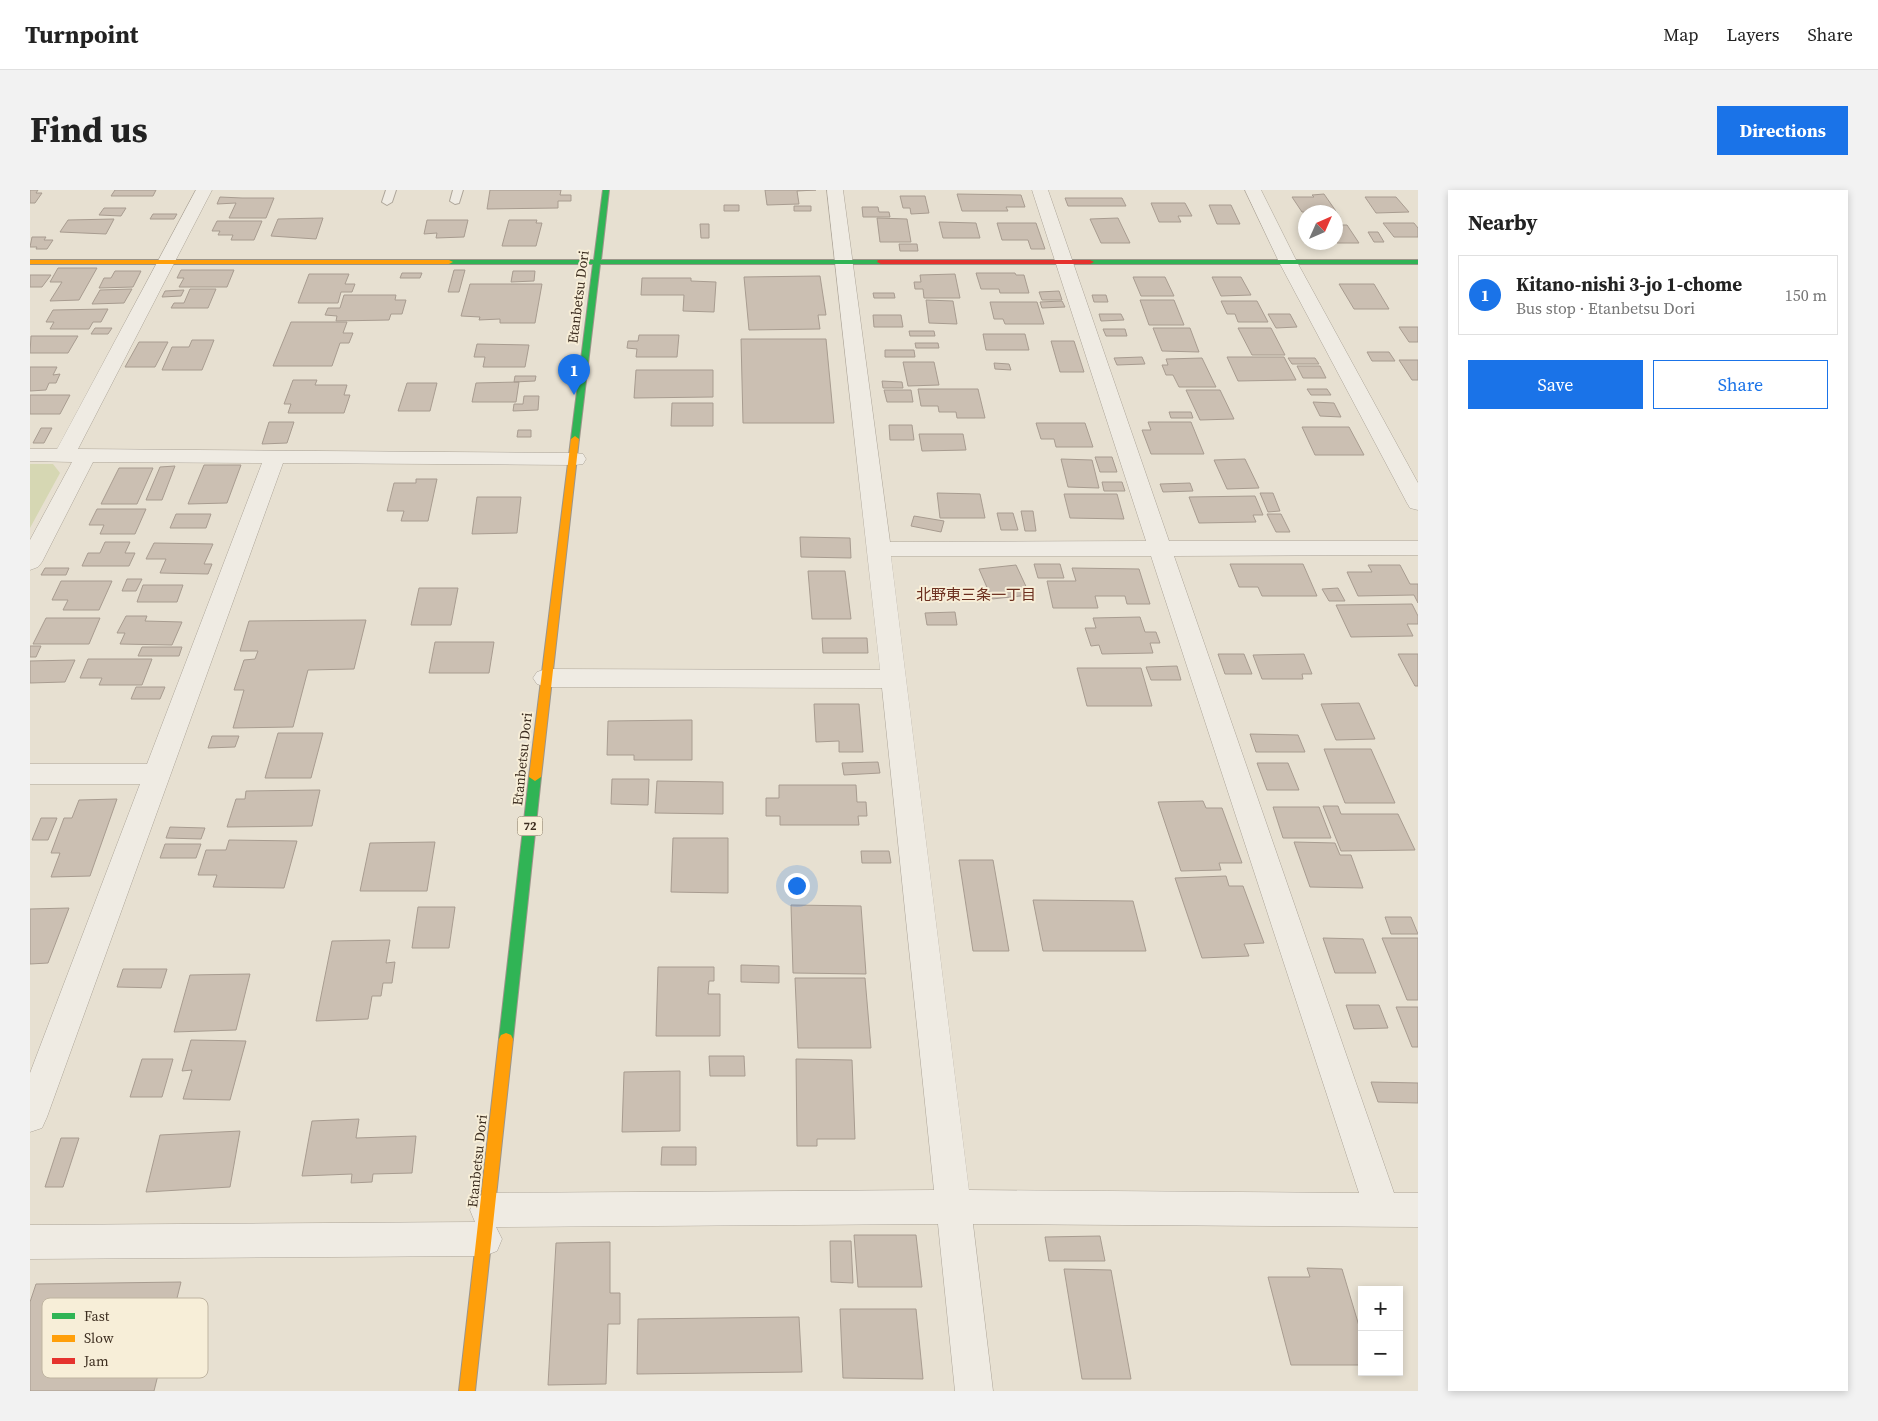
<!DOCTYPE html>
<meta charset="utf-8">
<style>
:root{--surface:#fff;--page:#f2f2f2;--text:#222;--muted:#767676;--line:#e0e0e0;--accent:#1a73e8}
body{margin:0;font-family:"Source Serif 4","Noto Sans JP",serif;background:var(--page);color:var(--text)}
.controls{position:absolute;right:15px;bottom:15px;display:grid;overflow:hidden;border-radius:0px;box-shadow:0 2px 8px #0003}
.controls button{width:45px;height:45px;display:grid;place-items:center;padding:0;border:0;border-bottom:1px solid var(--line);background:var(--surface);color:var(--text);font:25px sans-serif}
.compass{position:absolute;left:1268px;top:15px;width:45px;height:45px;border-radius:50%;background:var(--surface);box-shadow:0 2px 8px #0003;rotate:45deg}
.you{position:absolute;left:766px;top:695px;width:18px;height:18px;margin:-12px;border:4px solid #fff;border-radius:50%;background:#1a73e8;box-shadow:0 0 0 8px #1a73e833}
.badge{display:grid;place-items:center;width:32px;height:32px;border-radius:50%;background:var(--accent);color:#fff;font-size:16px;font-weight:700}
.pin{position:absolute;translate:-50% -41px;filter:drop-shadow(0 1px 2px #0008)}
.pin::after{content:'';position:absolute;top:26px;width:18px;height:15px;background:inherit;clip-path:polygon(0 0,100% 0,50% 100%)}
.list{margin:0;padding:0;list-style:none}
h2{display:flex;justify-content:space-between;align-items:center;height:65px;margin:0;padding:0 20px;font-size:21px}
h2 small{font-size:16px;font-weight:400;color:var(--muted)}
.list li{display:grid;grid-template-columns:32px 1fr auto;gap:15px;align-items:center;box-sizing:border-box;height:80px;margin:0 10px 10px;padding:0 10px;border:1px solid var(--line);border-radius:0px}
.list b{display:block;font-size:19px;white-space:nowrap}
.list p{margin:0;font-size:16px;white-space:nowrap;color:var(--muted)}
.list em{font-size:16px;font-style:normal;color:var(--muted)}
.actions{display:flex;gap:10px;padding:15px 20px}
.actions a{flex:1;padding:11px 0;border:1px solid var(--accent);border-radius:0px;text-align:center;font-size:18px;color:var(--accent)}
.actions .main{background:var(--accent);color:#fff}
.map{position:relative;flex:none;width:1388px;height:1201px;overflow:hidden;border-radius:0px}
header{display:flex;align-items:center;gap:30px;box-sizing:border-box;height:70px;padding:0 25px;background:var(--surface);border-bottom:1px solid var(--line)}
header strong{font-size:24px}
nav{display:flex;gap:28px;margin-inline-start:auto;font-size:18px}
.intro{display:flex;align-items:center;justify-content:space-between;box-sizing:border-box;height:120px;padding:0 30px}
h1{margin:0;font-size:35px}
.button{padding:12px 22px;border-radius:0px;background:var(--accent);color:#fff;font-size:18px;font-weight:700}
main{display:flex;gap:30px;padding:0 30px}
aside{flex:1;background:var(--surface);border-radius:0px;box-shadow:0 2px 8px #0003}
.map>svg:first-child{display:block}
</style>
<header>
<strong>Turnpoint</strong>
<nav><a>Map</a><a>Layers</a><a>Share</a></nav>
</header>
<div class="intro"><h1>Find us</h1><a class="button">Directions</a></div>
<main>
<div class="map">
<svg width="1388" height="1201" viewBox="0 0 1388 1201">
<rect width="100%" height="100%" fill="#e7e0d1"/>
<path fill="#d6d7b3" d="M0 274H23L30 283 0 338Z"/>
<path fill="#cbbfb2" stroke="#a89c90" d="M0 0H8L6 3H12L5 13H0Z
M85 0H126L123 6H81Z
M460 0H531L530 5H541V11H528V18L457 19Z
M735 0H786L767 1 769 14 737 15Z
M927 4 991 5 995 17H976L978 21H932Z
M1294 4 1310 27H1306V22H1272L1262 7H1284L1282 5Z
M870 6H895L899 23 881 24 880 18H873Z
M190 7 212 8H244L236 28H199L206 13 187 14Z
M1335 7H1366L1379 22 1346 23Z
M1035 8H1092L1096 16H1038Z
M1121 13H1155L1162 26H1148L1151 32H1129Z
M694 15H709V21H694Z
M1179 15H1201L1210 34H1187Z
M764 16H781V21H764Z
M832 17H848L849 22H859L860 27H833Z
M74 18H96L91 26 69 25Z
M123 24H147L144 29H120Z
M293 28 286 49 241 46 248 29Z
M847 28 877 29 881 52H850Z
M1088 28 1100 53H1071L1060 29Z
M84 29 76 44 30 42 38 30Z
M397 30H438L434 47 406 48 407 43 394 44Z
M479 30H507L506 33H512L506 56H472Z
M187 31H232L224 50H201L203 45H188L190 41H182Z
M909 32 946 33 950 48H913Z
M967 33H1006L1015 59H1001L998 50H972Z
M1353 33H1384L1388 38V47H1364Z
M670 34H679V48H671Z
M1306 35H1317L1329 53H1307Z
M1338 42H1348L1354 52H1344Z
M2 47H16L14 50H23L17 59H6L7 57H0Z
M869 54H887L888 61H870Z
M28 78H67L49 110 20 111 32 92H20Z
M151 80H204L197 97H149L154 88H147Z
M424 80H435L429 102H418Z
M85 81H111L103 97 69 98 74 88H81Z
M483 81H505L504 91 481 92Z
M372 83H392L390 88H370Z
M946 83H985L986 85H994L999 103H970L969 99H951Z
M279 84H319L315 94H325L322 102H311L308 113H268Z
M925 84 930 108H894L893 99H885L884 92H891L890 85Z
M0 85H21L12 97H0Z
M790 86 796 125H788L790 139 719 140 714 87Z
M1103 87H1135L1144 106H1111Z
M1182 87H1211L1221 105 1191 106Z
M612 88H661V91L686 92 684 122 653 121 654 105H611Z
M440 94H512L505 133H470V129L449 130 450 127 431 126Z
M1309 94H1344L1359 119H1324Z
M102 99 94 113 62 114 70 100Z
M160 99H186L178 118H141L144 113H154Z
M154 100 151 106 132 107 135 101Z
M1029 101 1032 110H1012L1009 102Z
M843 103H864L865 108H844Z
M314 105H366L365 110H376L372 124H361L359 130 306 131 307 126 295 125 298 118H310Z
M1062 105H1076L1078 112H1064Z
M896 110 923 111 927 134 899 133Z
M1110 110H1144L1154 135H1119Z
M1032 111 1035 117 1012 118 1010 112Z
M1191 111H1227L1238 132H1208L1205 124H1197Z
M960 112H1007L1014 134H975L973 129H964Z
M78 119 71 132H63L59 139H20L24 132H16L23 120Z
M1069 124H1091L1094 130 1071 131Z
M1238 124H1260L1267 137 1246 138Z
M843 125H871L873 137H844Z
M261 132H317L313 143H323L319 153H310L302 176H243Z
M1369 137H1388V152H1379Z
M65 138H82L78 144H61Z
M1123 138H1160L1169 162 1132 161Z
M1208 138H1241L1255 165H1222Z
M1073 139H1095L1097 146H1076Z
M879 141H904L905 146H880Z
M953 144H995L999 160H956Z
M609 145H649L647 167H606L607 159 597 158 598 151H608Z
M1 146H48L38 163H0Z
M711 149H796L804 233H713Z
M162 150H184L172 180H132L142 157H159Z
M1021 151H1044L1054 182H1030Z
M109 152H138L125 177H95Z
M885 153H908L909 158H886Z
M447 154 499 155 495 177H453L455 167H444Z
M855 160H884L885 167H855Z
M1337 162H1359L1365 171H1342Z
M1112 167 1115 174 1087 175 1084 168Z
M1197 167H1254L1266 190 1208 191Z
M1172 168 1186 197H1149L1143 185H1136L1132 175H1138L1136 169Z
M1258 168H1285L1289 174H1262Z
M1369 170H1388V190H1382Z
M873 172H904L909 195 878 196Z
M964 173 979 174 981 180 965 179Z
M1267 176H1290L1296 188H1273Z
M0 177H27L23 185 30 184 26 193H19L16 200 0 201Z
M606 180H683V207L604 208Z
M485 186H506L505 191 484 192Z
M263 190H287L285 195H317L314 205H320L314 223H258L261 214H254Z
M852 191 872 192 873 198H853Z
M489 192 486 212H442L446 193Z
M377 193H407L400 221H368Z
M888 199H948L955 228H927L926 222H909L908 216H891Z
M1277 199H1297L1301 205H1281Z
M854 200H881L883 212H857Z
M1156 200H1190L1204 229 1170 230Z
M0 205H40L30 224H0Z
M494 206H509L508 220 483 221 484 214H493Z
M1283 212 1304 213 1311 227 1290 226Z
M642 213H683V236H641Z
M1139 222H1161L1163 228H1141Z
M239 232H264L257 253 232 254Z
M1118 232H1161L1174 264H1121L1112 240H1121Z
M1006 233H1055L1063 257H1026L1024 249H1011Z
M859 235H882L884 250H860Z
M1272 237H1319L1334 265H1285Z
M11 238H22L14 253H3Z
M488 240H501V247H487Z
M889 244H933L936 260 892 261Z
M1065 267H1082L1087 282H1070Z
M1031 269 1062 270 1069 298 1038 297Z
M1215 269 1229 298 1197 299 1184 270Z
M174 275H211L197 313 158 314Z
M145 276 132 310H116L130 277Z
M89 278H123L107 314H71Z
M386 289H407L398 331H371L374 321H357L364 293H386Z
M1072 292H1092L1095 301H1074Z
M1160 293 1163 301 1133 302 1130 294Z
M907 303 950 304 955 328H910Z
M1230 303H1243L1250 321 1238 322Z
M1034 304H1087L1094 329 1040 328Z
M1225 306 1233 325H1223L1226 332 1169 333 1159 307Z
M447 307H491L487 343 442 344Z
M67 319H116L105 344H70L74 335H59Z
M991 321H1003L1006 341H995Z
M967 323H983L988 340H971Z
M146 324H181L176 338H140Z
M1237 324H1251L1260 342H1246Z
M884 326 914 331 911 342 881 336Z
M770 347 820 348 821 368 771 367Z
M75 352H100L95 363H105L99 376H52L58 363H70Z
M124 353 183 354 174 374H182L178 384 130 383 136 369H116Z
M1004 374H1030L1034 388H1008Z
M1200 374H1273L1287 406H1232L1228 397H1209Z
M986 375 1000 405 962 409 949 379Z
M1338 375H1370L1380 394H1388V413L1384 405 1328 406 1317 382H1342Z
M15 378H39L36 385H11Z
M1042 378 1109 379 1120 414H1097L1095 406H1065L1068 418H1023L1017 391H1046Z
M778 381H815L821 429H782Z
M97 389H112L106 401H92Z
M31 391H82L69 420H33L38 410H22Z
M113 395H153L147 412H107Z
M389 398H428L421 435H381Z
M1308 398 1315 411H1299L1292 399Z
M1382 414 1388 426V434H1377L1383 446 1321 447 1306 415Z
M925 422 927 435H897L895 423Z
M96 426H117L115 431 152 432 142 455 90 454 95 443H87Z
M1110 427 1115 442H1126L1130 453H1120L1123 463 1072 464 1069 455 1061 456 1055 438H1066L1063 428Z
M16 428H70L59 454H3Z
M336 430 324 479 278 480 263 537 203 538 214 500H204L214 470 225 469 228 461H210L219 431Z
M792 448H837L838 463H793Z
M405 452H464L459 483H399Z
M0 456H11L6 467H0Z
M112 457H152L149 466H108Z
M1188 464H1214L1222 484H1195Z
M1274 464 1282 484H1272L1273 489H1232L1223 465Z
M1368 464H1388V496H1385Z
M58 469H122L112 495H69L72 488H50Z
M45 470 35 492 0 493V471Z
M1147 476 1151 490H1121L1116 477Z
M1047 478H1111L1122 516H1057Z
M106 497H135L130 509H101Z
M1329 513 1345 549 1306 550 1291 514Z
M784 514H829L833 562H809V551L786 552Z
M662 530V570H604V565H577L578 531Z
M248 543H293L281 588H235Z
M1220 544 1268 545 1275 562H1226Z
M182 546H209L205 557 178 558Z
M1294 559H1341L1365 613H1315Z
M848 572 850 583 814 585 812 573Z
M1227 573H1258L1269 600H1237Z
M582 589H619L618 615 581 614Z
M627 591 693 592V624L625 623Z
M749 595H826L827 612H836L837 626H828L829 635H750V626H736V608H749Z
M290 600 282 636 197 637 206 609H215L216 601Z
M87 609 60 686 21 687 30 663H21L34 628H42L49 610Z
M1173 611 1176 618H1192L1212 673H1189L1191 680 1151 681 1128 612Z
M1293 616H1308L1311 624H1368L1385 660 1311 661Z
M1243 617H1289L1301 648H1253Z
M11 628H27L18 650H2Z
M140 637 175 638 171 649 136 648Z
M643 648H698V703L641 702Z
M199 650 267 651 254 698 183 697 187 685H168L176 660H196Z
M405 652 397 701H330L340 653Z
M1264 652 1305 653 1310 665H1321L1333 698 1280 697Z
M135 654H171L166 668H130Z
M831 661H859L861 673H832Z
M929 670H963L979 761H943Z
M1196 686 1199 696H1213L1234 753 1214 754 1219 766 1172 768 1145 688Z
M1003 710 1103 711 1116 761H1013Z
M761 715 831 716 836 784 763 783Z
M388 717H425L419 758H382Z
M39 718 18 773 0 774V719Z
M1355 727H1381L1388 744H1361Z
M1293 748 1333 749 1346 783H1305Z
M1352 748H1388V810H1377Z
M360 750 356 773 365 772 362 793H353L351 806H342L338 829 286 831 302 751Z
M711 775 749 776V793L711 792Z
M628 777H684V791H679L678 804H690V846H626Z
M93 779H137L131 798 87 797Z
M220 784 206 840 144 842 160 785Z
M765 788H835L841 858H768Z
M1316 815H1349L1358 838 1324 839Z
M1366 817H1388V857H1382Z
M161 850 216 851 200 910 153 909 162 880 152 881Z
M679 866H714L715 886H680Z
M112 869H143L132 907H100Z
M766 869 822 870 825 949H787V956H767Z
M650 881V941L592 942 594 882Z
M1341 892 1388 893V913L1348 912Z
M329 929 326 948 386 946 382 983 343 984 342 992 321 993 322 984 272 986 282 931Z
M210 941 200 997 116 1002 130 945Z
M31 948H49L33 997H15Z
M632 957H666V975H631Z
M824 1045H886L892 1097H828Z
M1070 1046 1075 1071H1019L1015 1047Z
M800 1051H821L823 1093 801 1092Z
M580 1052V1103H590V1134H578L576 1194 518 1195 526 1053Z
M1277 1078 1312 1079 1332 1146V1175H1261L1238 1087H1280Z
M1034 1079 1081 1080 1101 1189H1052Z
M151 1092 124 1201H0V1112L6 1094Z
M810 1119H886L893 1189 813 1188Z
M769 1127 772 1182 607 1184 608 1129Z"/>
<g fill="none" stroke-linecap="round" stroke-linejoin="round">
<g stroke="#ada599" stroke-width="2">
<path id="lane" d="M356 0H366L362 12 357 15 352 12Z
M423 0H433L429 13 425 14 420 11Z"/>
</g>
<g stroke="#ada599" stroke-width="1">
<path id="street" d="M166 0H182L48 259 545 263 553 264 556 269 553 274 545 275 253 273 17 927 12 938 0 942V883L110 594H0V574H117L232 273 63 272 12 372 8 377 0 380V350L42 272 0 271V259H27Z
M797 0H813L860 352 1116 351 1002 0H1018L1139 351H1388V365L1144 366 1364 1003H1388V1037L943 1034 963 1201H925L908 1034 466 1037 472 1049 467 1061 454 1066 0 1069V1035L445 1032 440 1020 445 1008 457 1003 904 1000 852 498 516 497 507 494 503 488 507 482 516 479 850 480ZM861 366H1121L1329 1003 939 1000Z
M1215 0H1231L1267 72 1388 293V320L1380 318 1377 313 1249 72Z"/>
</g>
<g stroke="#9c958a" stroke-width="2">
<path id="fast" d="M573 0H579L571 70H851L855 72 851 74H570L549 249 548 251H542L541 249 563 74H419L415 72 419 70H564Z
M1057 70H1388V74H1060L1056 72Z
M505 583 511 587 483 849 481 853 476 855 471 853 469 849 499 587Z"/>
</g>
<g stroke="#9c958a" stroke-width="2">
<path id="slow" d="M0 70H419L423 72 419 74H0Z
M545 246 549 249 511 587 505 591 499 587 541 249Z
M476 843 481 845 483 849 445 1201H429L469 849 471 845Z"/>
</g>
<g stroke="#9c958a" stroke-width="2">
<path id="jam" d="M848 70H1060L1064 72 1060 74H851L847 72Z"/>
</g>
<use href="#lane" fill="#efebe3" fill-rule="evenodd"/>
<use href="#street" fill="#efebe3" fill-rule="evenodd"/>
<use href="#fast" fill="#30b455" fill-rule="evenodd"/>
<use href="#slow" fill="#ff9f0a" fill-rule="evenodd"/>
<use href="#jam" fill="#e5322d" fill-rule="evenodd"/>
</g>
<g text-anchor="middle" stroke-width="4" stroke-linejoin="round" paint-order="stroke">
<rect fill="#f7eed8" stroke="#756857" stroke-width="1" x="487.5" y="626.5" width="25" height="19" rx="4"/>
<g font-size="12" font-weight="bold" fill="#3d2e20">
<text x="500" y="640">72</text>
</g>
<g font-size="14" fill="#3d2e20" stroke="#f7eed8">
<text transform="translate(548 107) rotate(-83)" y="5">Etanbetsu Dori</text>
<text transform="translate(492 569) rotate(-84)" y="5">Etanbetsu Dori</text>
<text transform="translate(447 971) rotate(-84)" y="5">Etanbetsu Dori</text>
</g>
<g font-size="15" fill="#6b2e1e" stroke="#f7eed8">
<text x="946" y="410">北野東三条一丁目</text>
</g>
</g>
<rect x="12" y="1108" width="166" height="80" rx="8" fill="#f7eed8" stroke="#bfb4a1" stroke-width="1"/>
<rect x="22" y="1123" width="23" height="6" fill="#30b455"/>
<rect x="22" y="1145" width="23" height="7" fill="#ff9f0a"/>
<rect x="22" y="1168" width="23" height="6" fill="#e5322d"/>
<g font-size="14" fill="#3d2e20">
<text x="54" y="1131">Fast</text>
<text x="54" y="1153">Slow</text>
<text x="54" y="1176">Jam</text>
</g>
</svg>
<div class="controls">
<button>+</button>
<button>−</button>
</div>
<svg class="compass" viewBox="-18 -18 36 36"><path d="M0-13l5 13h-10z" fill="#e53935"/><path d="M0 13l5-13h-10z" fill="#767676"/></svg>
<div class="you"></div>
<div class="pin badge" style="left:544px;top:205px">1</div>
</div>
<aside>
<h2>Nearby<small></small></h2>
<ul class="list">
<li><span class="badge">1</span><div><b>Kitano-nishi 3-jo 1-chome</b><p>Bus stop · Etanbetsu Dori</p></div><em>150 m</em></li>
</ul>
<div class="actions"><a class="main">Save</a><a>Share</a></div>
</aside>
</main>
